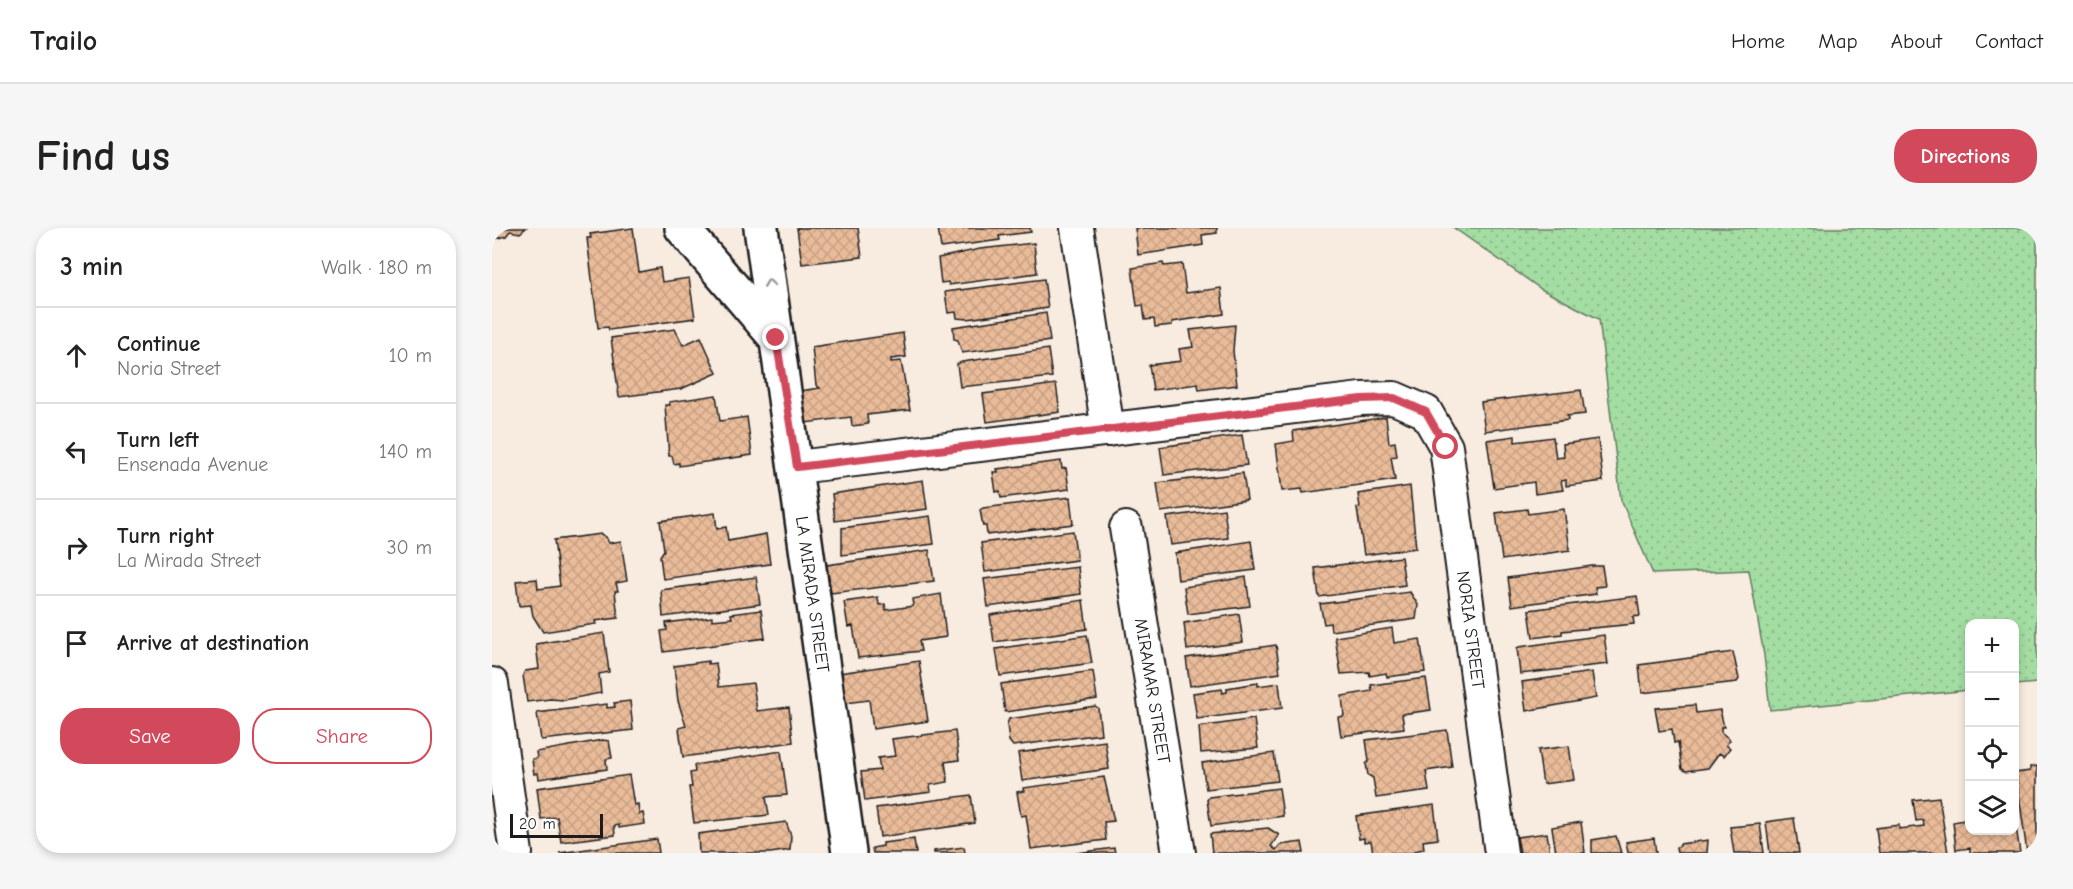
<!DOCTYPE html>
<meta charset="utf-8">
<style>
:root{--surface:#fff;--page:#f6f6f6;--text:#222;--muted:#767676;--line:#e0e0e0;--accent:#d1495b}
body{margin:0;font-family:"Comic Neue",sans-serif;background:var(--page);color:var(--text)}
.controls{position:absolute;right:18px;bottom:18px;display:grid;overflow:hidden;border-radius:12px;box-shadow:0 3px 9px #0003}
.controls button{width:54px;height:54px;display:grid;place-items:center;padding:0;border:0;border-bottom:2px solid var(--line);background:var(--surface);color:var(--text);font:30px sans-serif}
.scale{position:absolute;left:18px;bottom:15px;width:93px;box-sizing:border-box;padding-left:6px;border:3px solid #1c1c1c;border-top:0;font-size:16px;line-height:21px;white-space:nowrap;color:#1c1c1c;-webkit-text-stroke:4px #fff;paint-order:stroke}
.stop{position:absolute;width:18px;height:18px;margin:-14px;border:4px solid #d1495b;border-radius:50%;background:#fff}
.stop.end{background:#d1495b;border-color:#fff;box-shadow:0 2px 6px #0008}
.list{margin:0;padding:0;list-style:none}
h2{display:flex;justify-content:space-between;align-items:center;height:78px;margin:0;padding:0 24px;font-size:26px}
h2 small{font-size:20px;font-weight:400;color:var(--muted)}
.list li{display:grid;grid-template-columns:39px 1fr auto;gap:18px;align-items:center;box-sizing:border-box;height:96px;padding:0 24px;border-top:2px solid var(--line)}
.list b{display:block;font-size:22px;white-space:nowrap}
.list p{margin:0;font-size:20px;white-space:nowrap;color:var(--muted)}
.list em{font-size:20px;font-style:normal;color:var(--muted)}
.actions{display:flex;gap:12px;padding:18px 24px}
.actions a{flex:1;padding:14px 0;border:2px solid var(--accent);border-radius:24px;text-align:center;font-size:21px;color:var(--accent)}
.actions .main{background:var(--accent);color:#fff}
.icon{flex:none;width:33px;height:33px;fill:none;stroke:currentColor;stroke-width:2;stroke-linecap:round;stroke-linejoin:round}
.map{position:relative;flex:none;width:1545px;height:625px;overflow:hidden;border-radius:24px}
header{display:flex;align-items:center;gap:36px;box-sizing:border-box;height:84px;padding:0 30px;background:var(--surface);border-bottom:2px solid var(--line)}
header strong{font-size:28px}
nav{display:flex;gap:33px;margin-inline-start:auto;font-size:21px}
.intro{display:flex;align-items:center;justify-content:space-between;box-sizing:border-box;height:144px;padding:0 36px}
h1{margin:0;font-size:42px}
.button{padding:15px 27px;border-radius:24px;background:var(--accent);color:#fff;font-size:21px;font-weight:700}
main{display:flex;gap:36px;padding:0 36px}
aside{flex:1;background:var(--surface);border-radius:24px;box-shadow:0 3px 9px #0003}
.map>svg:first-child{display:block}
</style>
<header>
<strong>Trailo</strong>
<nav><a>Home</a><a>Map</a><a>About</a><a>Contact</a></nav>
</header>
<div class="intro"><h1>Find us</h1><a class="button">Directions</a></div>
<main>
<aside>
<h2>3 min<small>Walk · 180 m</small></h2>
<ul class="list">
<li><svg class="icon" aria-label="ahead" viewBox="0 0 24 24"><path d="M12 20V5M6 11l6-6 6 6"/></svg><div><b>Continue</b><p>Noria Street</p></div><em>10 m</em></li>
<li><svg class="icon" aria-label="left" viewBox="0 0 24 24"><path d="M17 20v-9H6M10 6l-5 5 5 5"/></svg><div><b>Turn left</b><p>Ensenada Avenue</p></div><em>140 m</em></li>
<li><svg class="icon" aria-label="right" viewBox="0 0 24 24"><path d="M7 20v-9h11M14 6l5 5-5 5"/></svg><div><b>Turn right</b><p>La Mirada Street</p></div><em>30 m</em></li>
<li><svg class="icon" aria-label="arrive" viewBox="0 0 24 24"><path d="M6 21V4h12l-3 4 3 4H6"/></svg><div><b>Arrive at destination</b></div></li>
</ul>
<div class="actions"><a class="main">Save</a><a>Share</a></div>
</aside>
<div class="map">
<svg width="1545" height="625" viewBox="0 0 1545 625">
<defs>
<pattern id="grass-dots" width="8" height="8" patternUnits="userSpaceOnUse" patternTransform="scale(1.5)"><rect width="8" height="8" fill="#a3dda2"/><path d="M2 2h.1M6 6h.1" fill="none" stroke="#8cbd8b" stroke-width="1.8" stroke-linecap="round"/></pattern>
<pattern id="building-cross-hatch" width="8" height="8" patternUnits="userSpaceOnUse" patternTransform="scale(1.5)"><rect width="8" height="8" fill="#e9bb99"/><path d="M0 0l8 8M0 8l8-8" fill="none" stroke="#c7a083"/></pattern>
</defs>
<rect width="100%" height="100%" fill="#f8ebe0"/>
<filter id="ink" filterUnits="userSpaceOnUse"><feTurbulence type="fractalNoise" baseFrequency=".0167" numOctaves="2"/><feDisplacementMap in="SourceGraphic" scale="12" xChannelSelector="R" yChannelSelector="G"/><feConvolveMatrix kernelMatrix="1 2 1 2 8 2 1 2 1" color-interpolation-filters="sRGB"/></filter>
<g filter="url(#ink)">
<path fill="url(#grass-dots)" stroke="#607c5f" stroke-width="1.5" d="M962 0H1545V455L1523 457 1522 395H1478L1477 462 1278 482 1272 427 1257 342 1161 346 1129 272 1107 91 1049 61Z"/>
<path fill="url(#building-cross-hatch)" stroke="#1c1c1c" stroke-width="1.5" d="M0 0H34L28 5 18 3 14 8 0 12Z
M141 0 147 44 168 40 170 54 197 50 203 90 117 102 116 99 106 100 95 10H99L98 6Z
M305 0H366L370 29 310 36Z
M446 0H538L539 4 507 8 508 12 449 20Z
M643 0H725V5L710 7 711 17 646 27Z
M542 15 545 45 457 57 456 54 449 55 446 30 488 21Z
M671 35 672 38 690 36 694 65 729 60 732 86 680 94V97L663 99 662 91 653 92 651 77 645 78 640 40Z
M552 51 556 80 475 91 465 90 464 84 456 85 453 64Z
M554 85 558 113 470 125 466 112 462 111 461 99Z
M743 97 741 123 745 157 707 162 706 156 661 162 657 137 689 133 687 121 701 119 698 102Z
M183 101 191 117 209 109 225 145 189 161 127 169 119 110Z
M411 105 414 129 399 131V134L409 133 418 182 375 187 376 196 360 198 359 189 313 195 308 163 328 160 324 157 320 119Z
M556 121 560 149 468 159 465 136 470 134Z
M564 156 568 184 495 194 491 166Z
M1089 162 1093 186 1075 188 1076 192 993 203 989 174Z
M224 167 228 193 255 189 260 227 187 238V235L182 236 180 228H177L173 177H178L177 174Z
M894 189 897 215 903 214 905 228 899 229 903 252 811 265 810 261 790 263 784 216 802 213 801 203Z
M750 207 755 237 672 247 668 219Z
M1023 208V214L1061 209 1064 230 1072 229 1071 216 1106 211 1111 253 1074 258V252L1069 253 1071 262 1043 266 1042 254 1002 260 995 212Z
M569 233 570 241 574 240 577 261 509 270 508 263 504 264 501 244H506L505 241Z
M751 245 755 272 669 284 665 255Z
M431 252 435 281 343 293 340 266Z
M918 258 924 320 872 327 865 280 868 279 866 266Z
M578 269 581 296 495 307 494 298H491L488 282 491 280Z
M732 281 736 310 679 317 675 289Z
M1035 281 1036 286 1072 281 1078 322 1010 332 1004 285Z
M223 285 225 301 234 299 236 313 274 306 278 336 171 351 168 328 172 322 168 293Z
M438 288 442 316 350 327V300Z
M581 303 585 332 493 344 489 315Z
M109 306 114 309 117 315 129 313 135 353 124 355 126 363H123L126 390 103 393 104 396 51 404 41 388 39 377 27 378 24 353 45 351 46 361 68 358 62 312Z
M759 313 763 342 686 352 683 325Z
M437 322 442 353 339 365 335 337Z
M909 329 913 357 827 369 823 340Z
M1100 338H1110L1113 358 1103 359 1104 366 1020 378 1016 350Z
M586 339 589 366 496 379 492 351Z
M264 349 268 376 171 389 169 362Z
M754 349 758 378 696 386 692 359Z
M918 364 926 377 924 391 839 403 838 395 832 396 828 376Z
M449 366 454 409 427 413 429 423 366 430 361 398 356 399 352 374 386 369 387 377 393 376 394 382 421 378 420 371Z
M1145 368 1148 388 1141 389 1142 396 1070 403V406L1041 410 1037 382Z
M591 372 595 401 502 414 498 387Z
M269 382 273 410 172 424 169 403 175 402 174 395 220 389V392L240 390 239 386Z
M747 386 751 414 695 422 692 395Z
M900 400 902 415 928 411 933 444 895 449 894 445 878 448 877 444 849 446 843 409Z
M112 405 117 444 107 446 109 465 72 472 58 471 35 474 31 447 33 443 47 441 44 416Z
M595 407 600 435 508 448 504 421Z
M1112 407 1116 436 1028 446 1025 420 1027 419Z
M784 417 788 445 698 458 694 430Z
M1241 424 1247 451 1245 454 1150 465 1147 437Z
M216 433V436L224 435 227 459 261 455 265 483 297 479 301 514 191 529 187 500 194 498 186 473 182 438Z
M427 433 436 493 381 501 377 472 353 475 348 445Z
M601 443 605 471 513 484 509 456Z
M1100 444 1104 470 1034 483 1030 454Z
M934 450 939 482 910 486 912 500 849 508 846 489 852 488 850 468 880 463 879 457Z
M766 455V458L787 455 790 480 705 491 701 465 730 461 731 465 735 464V460Z
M138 473 141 502 49 512 45 485 115 476V480L123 479 122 475Z
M1203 477 1204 485 1228 482 1232 499H1229V504L1238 512 1234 517 1238 520 1232 528 1227 525 1216 540 1194 543 1190 541 1186 514 1182 515 1180 501 1167 503 1163 480Z
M603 478 606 480 609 506 521 518 517 513 515 496 517 491Z
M762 491 766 520 709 525 707 499Z
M955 502 960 539 934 543 937 563 884 570 881 550 876 547 874 536 877 533 874 512Z
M463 503 467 532 453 534 456 554 438 557 439 564 373 573 369 544 388 542 386 530 403 528 400 511Z
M110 512 117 513 120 530 114 531 115 541 47 551 46 545 42 546 40 531 45 530 44 524Z
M613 513 617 541 530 553 526 525Z
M1077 518 1082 552 1051 556 1046 522Z
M289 523 295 567 274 569 277 587 202 595 197 559H200L198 545 203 544 202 537Z
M782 525 786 553 714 561 710 535Z
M1545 538V625H1535L1524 545 1538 543V539Z
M137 547 142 577 146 576 147 586 151 585 153 596 127 600V597L122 598 123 607 69 614 65 589 49 591 45 560Z
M612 549 622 593 612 594 614 612 539 621 534 587 529 588 525 564 532 563 531 560Z
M787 560 791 588 719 598 715 572 717 569Z
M479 567 483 595 388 609 384 580Z
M1447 569 1456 625H1387L1384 600 1407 597V601L1432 598 1431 592 1424 593 1421 572Z
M942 577 946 611 931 613 932 621 922 623 923 625H881L879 613 872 614V610L867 611 864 588Z
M1522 586 1528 625H1478V620L1464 622 1461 594 1478 591V602H1522Z
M1302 590 1307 625H1278L1274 594Z
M294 594 299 608 298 622 278 625H207L206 606Z
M1089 594 1093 625H1064L1060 599Z
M1268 596 1272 625H1242L1238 599Z
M776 600 787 607 779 618 784 622 788 617 810 614 812 625H720L718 606Z
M1055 605 1058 625H1028L1025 609Z
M1124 608 1129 625H1100V612Z
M1162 610 1164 625H1136L1134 614Z
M165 611 167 625H67Z
M422 611 424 625H381L380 620 391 618V615Z
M1216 612 1215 625H1185L1184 619 1188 618V616Z
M472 619 473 625H442V623Z
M622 620 623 625H584Z"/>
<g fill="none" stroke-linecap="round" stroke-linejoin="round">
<g stroke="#1c1c1c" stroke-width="36">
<g id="street">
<path d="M585 0 616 202"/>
<path id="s1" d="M305 239 869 171 902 170 934 184 954 219 1009 625"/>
<path id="s2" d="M634 300 687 625"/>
<path d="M0 456 24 625"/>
</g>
</g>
<g stroke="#1c1c1c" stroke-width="38">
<g id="secondary">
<path d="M190 0 284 110"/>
<path id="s3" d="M269 0 357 625"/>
</g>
</g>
<use href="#street" stroke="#fff" stroke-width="32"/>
<use href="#secondary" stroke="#fff" stroke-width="33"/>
</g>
<defs><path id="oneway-chevron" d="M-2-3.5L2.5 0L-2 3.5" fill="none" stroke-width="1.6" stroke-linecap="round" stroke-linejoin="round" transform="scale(1.5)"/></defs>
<use stroke="#999" href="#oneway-chevron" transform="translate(277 55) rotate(-98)"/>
</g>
<g fill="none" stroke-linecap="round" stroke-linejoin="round" filter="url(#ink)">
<path stroke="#d1495b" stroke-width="8" d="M284 110 305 239 869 171 902 170 934 184 954 219"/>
</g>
<g text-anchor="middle" stroke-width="5" stroke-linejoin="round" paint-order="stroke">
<g font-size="18" fill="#1c1c1c" stroke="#fff">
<text dy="6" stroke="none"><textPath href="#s3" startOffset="370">LA MIRADA STREET</textPath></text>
<text dy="6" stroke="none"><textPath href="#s1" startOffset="861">NORIA STREET</textPath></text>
<text dy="6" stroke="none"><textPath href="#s2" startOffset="165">MIRAMAR STREET</textPath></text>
</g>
</g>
</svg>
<div class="controls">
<button>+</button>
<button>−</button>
<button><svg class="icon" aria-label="locate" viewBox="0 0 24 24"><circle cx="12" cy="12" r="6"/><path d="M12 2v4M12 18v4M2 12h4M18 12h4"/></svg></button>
<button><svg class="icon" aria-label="layers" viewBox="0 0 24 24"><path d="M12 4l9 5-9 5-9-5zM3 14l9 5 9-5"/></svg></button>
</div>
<div class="scale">20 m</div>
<div class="stop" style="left:954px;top:219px"></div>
<div class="stop end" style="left:284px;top:110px"></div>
</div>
</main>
